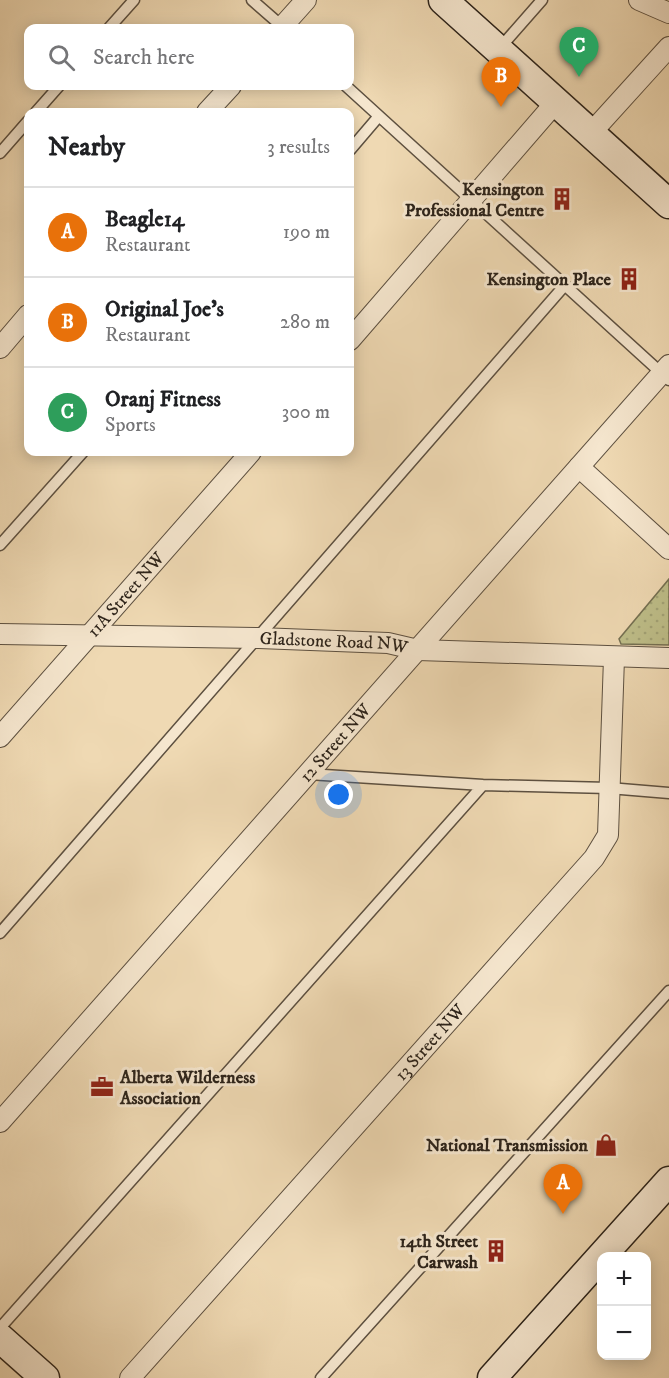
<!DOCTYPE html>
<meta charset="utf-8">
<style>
:root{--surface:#fff;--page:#f2f2f2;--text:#202124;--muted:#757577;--line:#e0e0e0;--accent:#2563eb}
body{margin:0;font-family:"IM FELL DW Pica",serif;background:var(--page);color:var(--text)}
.controls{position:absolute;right:18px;bottom:18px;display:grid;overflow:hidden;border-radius:12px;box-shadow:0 3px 15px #0003}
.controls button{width:54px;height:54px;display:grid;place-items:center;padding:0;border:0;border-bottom:2px solid var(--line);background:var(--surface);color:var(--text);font:30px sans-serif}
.you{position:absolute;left:339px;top:795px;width:21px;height:21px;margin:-15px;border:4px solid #fff;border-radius:50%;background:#1a73e8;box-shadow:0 0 0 9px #1a73e833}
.badge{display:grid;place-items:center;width:39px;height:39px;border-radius:50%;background:var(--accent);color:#fff;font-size:20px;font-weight:700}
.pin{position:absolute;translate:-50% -50px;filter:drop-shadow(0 2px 3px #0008)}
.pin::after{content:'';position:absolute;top:32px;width:21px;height:18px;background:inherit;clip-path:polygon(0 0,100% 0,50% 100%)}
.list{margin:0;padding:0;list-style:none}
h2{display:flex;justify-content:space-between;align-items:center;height:78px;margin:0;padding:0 24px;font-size:26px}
h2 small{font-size:20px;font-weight:400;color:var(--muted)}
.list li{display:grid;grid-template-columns:39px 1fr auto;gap:18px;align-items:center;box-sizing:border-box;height:90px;padding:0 24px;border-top:2px solid var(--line)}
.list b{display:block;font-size:22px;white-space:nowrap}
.list p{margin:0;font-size:20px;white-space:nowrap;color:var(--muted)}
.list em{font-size:20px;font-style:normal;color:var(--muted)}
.icon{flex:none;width:33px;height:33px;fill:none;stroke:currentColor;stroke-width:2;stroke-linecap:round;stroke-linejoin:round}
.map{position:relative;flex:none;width:669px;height:1378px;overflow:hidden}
.search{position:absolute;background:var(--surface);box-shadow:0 3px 15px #0003;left:24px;top:24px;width:330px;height:66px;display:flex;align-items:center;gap:15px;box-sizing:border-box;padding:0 21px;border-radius:12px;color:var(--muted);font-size:22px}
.panel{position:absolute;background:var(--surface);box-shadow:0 3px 15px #0003;left:24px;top:108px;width:330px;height:348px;border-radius:12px}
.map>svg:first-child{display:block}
</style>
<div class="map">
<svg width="669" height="1378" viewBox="0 0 669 1378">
<defs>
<pattern id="park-dots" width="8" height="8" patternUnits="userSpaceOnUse" patternTransform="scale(1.5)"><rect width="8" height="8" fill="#bebe89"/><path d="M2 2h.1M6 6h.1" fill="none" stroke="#a3a376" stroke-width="1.8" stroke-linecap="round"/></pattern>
</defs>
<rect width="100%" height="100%" fill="#efd9b3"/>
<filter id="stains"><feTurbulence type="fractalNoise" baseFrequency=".00333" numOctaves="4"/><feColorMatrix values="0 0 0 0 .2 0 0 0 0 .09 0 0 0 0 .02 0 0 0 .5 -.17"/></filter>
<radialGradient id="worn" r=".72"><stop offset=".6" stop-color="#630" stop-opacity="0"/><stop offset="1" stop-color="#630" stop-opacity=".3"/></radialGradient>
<path fill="url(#park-dots)" stroke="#757052" stroke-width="1.5" d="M669 579V645L621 644 619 639Z"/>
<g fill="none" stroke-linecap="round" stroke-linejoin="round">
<g stroke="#5d5040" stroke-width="13">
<path id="lane" d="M252 0 284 28
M109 28 134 0
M499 49 542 0
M346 86 669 380
M36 112 59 86
M350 150 379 116
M0 153 28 121
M0 545 83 452
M308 774 483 785 609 788 669 793
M0 933 565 285
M0 1328 483 785
M321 1378 669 991"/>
</g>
<g stroke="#5d5040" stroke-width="22">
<g id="street">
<path d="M639 0 669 13"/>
<path d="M281 28 306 0"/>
<path d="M207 112 231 86"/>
<path d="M591 133 669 47"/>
<path d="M350 340 556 102"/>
<path d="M0 348 28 315"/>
<path d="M579 467 669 549"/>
<path id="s1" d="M0 634 259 638 388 643 418 650 669 658"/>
<path id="s2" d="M0 737 251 452"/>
<path id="s3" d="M0 1122 669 365"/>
<path id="s4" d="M130 1378 594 858 608 835 614 658"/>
</g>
</g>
<g stroke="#2c231a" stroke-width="31">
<path id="secondary" d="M443 0 669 204
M0 1338 45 1378
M492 1378 669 1181"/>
</g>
<use href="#lane" stroke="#f5e6ce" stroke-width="10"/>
<use href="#street" stroke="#f5e6ce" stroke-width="20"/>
<use href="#secondary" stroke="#f5e6ce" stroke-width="28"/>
</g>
<defs>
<g id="building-bare" transform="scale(1.8)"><path d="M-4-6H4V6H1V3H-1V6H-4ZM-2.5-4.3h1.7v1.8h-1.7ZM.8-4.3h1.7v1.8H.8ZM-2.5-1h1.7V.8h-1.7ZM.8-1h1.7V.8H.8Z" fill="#8f2418" stroke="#f5e6ce" stroke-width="2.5" paint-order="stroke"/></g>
<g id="office-bare" transform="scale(1.8)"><path d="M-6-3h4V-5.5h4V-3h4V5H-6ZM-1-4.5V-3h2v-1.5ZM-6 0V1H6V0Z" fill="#8f2418" stroke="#f5e6ce" stroke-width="2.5" paint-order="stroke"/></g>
<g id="shop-bare" transform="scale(1.8)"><path d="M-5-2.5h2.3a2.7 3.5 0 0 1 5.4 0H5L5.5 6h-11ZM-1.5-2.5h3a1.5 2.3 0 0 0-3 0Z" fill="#8f2418" stroke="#f5e6ce" stroke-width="2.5" paint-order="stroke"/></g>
</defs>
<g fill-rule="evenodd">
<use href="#building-bare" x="562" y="199"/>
<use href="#building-bare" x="629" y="279"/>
<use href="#office-bare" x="102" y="1087"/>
<use href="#shop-bare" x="606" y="1145"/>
<use href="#building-bare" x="496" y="1251"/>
</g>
<g text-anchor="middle" stroke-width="6" stroke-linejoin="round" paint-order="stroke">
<g font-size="18" font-weight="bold" fill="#2c231a" stroke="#f5e6ce" text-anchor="end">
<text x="544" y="195">Kensington<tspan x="544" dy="21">Professional Centre</tspan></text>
<text x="611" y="285">Kensington Place</text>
<text x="120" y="1083" text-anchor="start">Alberta Wilderness<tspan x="120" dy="21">Association</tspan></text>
<text x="588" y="1151">National Transmission</text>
<text x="478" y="1247">14th Street<tspan x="478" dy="21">Carwash</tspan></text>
</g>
<g font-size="18" fill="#2c231a" stroke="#f5e6ce">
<text dy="6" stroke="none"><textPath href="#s2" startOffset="190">11A Street NW</textPath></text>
<text dy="6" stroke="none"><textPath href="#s1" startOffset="334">Gladstone Road NW</textPath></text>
<text dy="6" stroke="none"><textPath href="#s3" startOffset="506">12 Street NW</textPath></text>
<text dy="6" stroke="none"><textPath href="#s4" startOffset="450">13 Street NW</textPath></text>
</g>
</g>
<rect width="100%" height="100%" filter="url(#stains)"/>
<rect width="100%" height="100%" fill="url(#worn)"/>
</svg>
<div class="controls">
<button>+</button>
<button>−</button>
</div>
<div class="you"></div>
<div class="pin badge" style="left:563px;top:1214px;background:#e8710a">A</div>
<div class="pin badge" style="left:501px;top:107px;background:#e8710a">B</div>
<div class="pin badge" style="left:579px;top:77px;background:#2e9e5b">C</div>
<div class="search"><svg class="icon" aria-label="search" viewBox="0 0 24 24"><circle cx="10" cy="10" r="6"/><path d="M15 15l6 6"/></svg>Search here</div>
<section class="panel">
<h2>Nearby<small>3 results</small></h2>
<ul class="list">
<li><span class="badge" style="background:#e8710a">A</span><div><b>Beagle14</b><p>Restaurant</p></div><em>190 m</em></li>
<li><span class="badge" style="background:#e8710a">B</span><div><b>Original Joe's</b><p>Restaurant</p></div><em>280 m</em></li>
<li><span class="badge" style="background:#2e9e5b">C</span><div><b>Oranj Fitness</b><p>Sports</p></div><em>300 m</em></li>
</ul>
</section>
</div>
